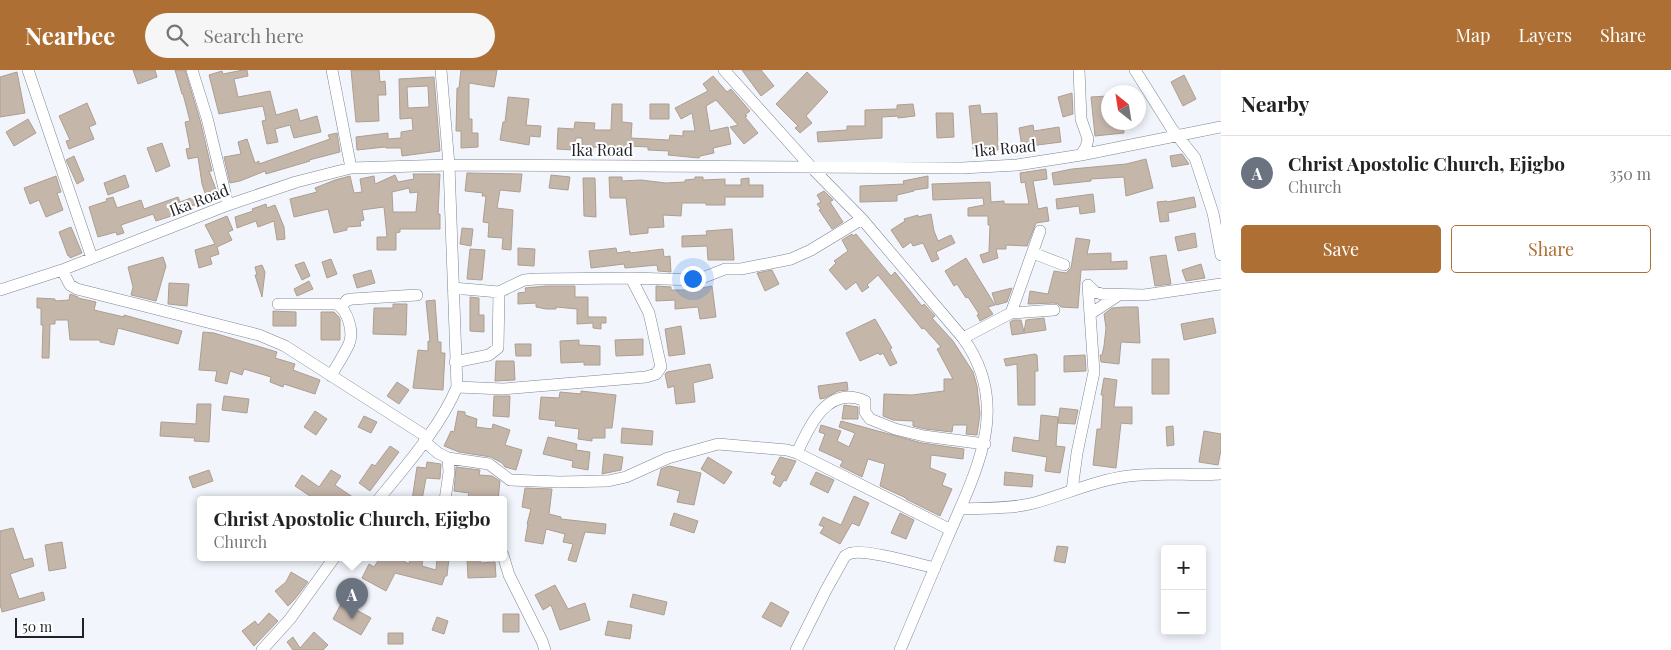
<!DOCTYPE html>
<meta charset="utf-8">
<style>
:root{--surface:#fff;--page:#f6f6f6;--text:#222;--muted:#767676;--line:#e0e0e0;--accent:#ad6f34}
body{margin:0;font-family:"Playfair Display",serif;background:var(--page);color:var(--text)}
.controls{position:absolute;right:15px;bottom:15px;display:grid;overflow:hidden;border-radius:5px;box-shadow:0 2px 8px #0003}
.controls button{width:45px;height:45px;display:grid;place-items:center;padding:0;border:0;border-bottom:1px solid var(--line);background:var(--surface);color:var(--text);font:25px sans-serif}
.compass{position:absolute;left:1101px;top:15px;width:45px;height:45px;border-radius:50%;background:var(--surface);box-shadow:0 2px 8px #0003;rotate:330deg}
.scale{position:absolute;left:15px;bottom:12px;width:69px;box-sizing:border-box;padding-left:5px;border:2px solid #1f2228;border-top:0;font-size:14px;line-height:18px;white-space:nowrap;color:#1f2228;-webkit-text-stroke:4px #fff;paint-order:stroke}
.you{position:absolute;left:692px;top:208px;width:18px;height:18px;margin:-12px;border:4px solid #fff;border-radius:50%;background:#1a73e8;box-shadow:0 0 0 8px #1a73e833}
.badge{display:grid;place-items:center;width:32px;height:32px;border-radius:50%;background:var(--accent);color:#fff;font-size:16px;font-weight:700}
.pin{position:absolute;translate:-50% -41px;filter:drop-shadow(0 1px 2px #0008)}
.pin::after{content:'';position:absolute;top:26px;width:18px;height:15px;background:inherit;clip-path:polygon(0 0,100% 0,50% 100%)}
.popup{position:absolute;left:197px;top:426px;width:310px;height:65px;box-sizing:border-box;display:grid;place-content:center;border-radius:5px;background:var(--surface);filter:drop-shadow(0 1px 4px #0005);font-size:16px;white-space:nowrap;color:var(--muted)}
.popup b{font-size:19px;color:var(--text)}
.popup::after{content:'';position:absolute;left:50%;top:100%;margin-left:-10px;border:10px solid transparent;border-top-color:var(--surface)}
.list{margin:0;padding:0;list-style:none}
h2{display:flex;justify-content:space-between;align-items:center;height:65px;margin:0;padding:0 20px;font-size:21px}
h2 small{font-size:16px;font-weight:400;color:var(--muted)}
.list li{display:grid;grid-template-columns:32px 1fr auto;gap:15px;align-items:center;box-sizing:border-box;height:75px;padding:0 20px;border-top:1px solid var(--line)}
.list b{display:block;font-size:19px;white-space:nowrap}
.list p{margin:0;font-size:16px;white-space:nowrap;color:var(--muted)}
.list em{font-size:16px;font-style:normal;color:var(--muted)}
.actions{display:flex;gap:10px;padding:15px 20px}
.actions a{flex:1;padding:11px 0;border:1px solid var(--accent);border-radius:5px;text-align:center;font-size:18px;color:var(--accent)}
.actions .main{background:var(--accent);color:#fff}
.icon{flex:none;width:28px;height:28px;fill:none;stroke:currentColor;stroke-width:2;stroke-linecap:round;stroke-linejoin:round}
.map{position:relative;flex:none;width:1221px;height:580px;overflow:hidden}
header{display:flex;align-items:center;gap:30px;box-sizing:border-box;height:70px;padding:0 25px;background:var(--accent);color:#fff}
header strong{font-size:24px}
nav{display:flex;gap:28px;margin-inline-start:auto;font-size:18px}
.search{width:350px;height:45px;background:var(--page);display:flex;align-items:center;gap:12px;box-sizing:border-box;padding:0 18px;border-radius:28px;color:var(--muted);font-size:19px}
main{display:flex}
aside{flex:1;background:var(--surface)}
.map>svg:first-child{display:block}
</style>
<header>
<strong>Nearbee</strong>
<div class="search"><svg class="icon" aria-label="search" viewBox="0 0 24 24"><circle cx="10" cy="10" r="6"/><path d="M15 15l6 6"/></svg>Search here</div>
<nav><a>Map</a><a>Layers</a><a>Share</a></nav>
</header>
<main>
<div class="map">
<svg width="1221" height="580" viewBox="0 0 1221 580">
<rect width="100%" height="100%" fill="#f2f6fc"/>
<path fill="#c5b6aa" stroke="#ad9e92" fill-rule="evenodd" d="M133 0H155L157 7 138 14Z
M175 0H185L200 50 212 101H209L218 125 207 129 202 114 198 87 188 89 186 79 190 78 185 52 190 51 183 24H182Z
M243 0H247L248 6 234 9 238 27 270 21 276 45 297 39 300 51 317 46 321 62 294 68 290 55 275 59 278 72 267 74 262 51 266 50 263 36 219 44 209 5 222 1 223 4Z
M351 0H379L380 12 385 11 386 25H378L379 51 356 52Z
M461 0H497L494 17 469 13V49H472V63H478V77L461 78V61H456L457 18H459Z
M742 0H761L774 16 761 26Z
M17 2 25 43 0 47V7Z
M807 2 828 22 806 46 812 53 800 63 795 58 798 56 776 34Z
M1184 5 1196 29 1183 36 1171 12Z
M713 6 727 22 731 19 750 41 745 45 747 46 745 47 758 63 744 74 730 57 738 55 716 30 706 36 710 61 728 57 731 74 713 78 714 83 700 86 699 88 668 85 669 81 648 80V77L630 76V81L611 80V78L593 77V81H582V68H576L574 80 557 79 558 58 574 59 575 52 595 53 594 60H611L612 34H622V52L632 53 631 68 669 70 670 65 683 66V61H695L692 43 681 49 675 38 708 21 703 14Z
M434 7 440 81 402 86 401 78H386L385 77 357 80 356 67 388 63V69L401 68V62L413 60 412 48 400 49 399 9ZM428 16 429 37 408 38 407 17Z
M1072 23 1073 44 1063 47 1058 27Z
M1108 26V52H1123L1124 63 1095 66 1091 27Z
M508 27 529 29 526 55 541 56 540 67 530 66 529 75 500 70 503 52H505Z
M87 33 96 54 89 57 94 69 69 79 66 71 70 70 59 46Z
M650 34H669V49H650Z
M913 34 915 46 898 48V46L882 47V68L818 72 817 62 847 60V56H865V40L897 39V35Z
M980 35 981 44 997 43 998 80H987L986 77 973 79 969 36Z
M936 43H953L954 67 937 68Z
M28 49 36 63 14 76 6 62Z
M1033 55 1034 61 1059 57 1061 72 1022 77 1019 58Z
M337 63 340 82 309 90 310 91 266 104 265 101 240 111 230 113 224 87 241 84 238 72 247 69 255 93 259 91V94L330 69 328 65Z
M162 73 170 96 156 102 147 78Z
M1182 84 1189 94 1172 97 1170 86Z
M74 86 84 110 77 114 66 90Z
M1146 89 1153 118 1126 126 1124 107 1091 109V111L1054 115 1052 103 1072 99 1126 94Z
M1046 99 1047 109 1033 111 1038 139 1047 137 1049 151 1036 153 1027 176 1006 175V179H996L998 188 983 193 980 185 989 182 990 155H988V146H968V138L984 135 983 128 933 130 932 114 990 112 991 132 1004 131V134H1029L1025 112 1021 113 1020 103Z
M467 103 522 104 520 122 500 120 497 138 513 140 511 180 502 179 503 168 488 167 489 153 483 152 486 126H482L483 123 465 121Z
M413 104H440L438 144H440V159H400V162L396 163V180H377V167H387L384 137 362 140 364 150 360 151 361 156 347 157V160L334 163 328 139 294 147 290 129 317 122 315 118 335 110 350 106 354 123 362 122 360 109 374 106 375 114 395 105 398 112 414 109ZM409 118 410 123 418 122 416 142H393L392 122Z
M125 105 129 117 108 125 104 113Z
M551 105 570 107 568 120 549 118Z
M56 106 61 122 57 123 63 140 46 147 39 130 30 134 24 118Z
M928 106V118L914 120V121L897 125V131L860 132V116L904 114 903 111Z
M609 107H622V111L641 110 666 113 685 112V110L695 109V107H703V110L725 109V115H741V109L749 108V115H763V127H725V135H706V133H682L681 146 663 145 664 157 648 158V163L630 165 626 128H610Z
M583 108H595L596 147 584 146Z
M824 121 833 130 830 132 843 152 832 159 819 140 821 139 817 134 821 132 817 125Z
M202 124 204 133 182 138 184 142 156 151 153 144 121 155 124 163 117 165 116 162 98 167 89 137 107 131 106 129 113 127 117 138 141 130 144 139 178 127 180 132Z
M1093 124 1095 142 1080 144 1079 136 1057 139 1056 129Z
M1194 127 1196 137 1168 143 1169 151 1160 152 1157 132 1167 131V132Z
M266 134 267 138 275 135 284 157 285 169 277 170 274 151 258 157 256 151 237 158 235 147 253 141 252 139Z
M931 144 934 161 938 171 951 165 955 173 936 182 939 189 932 192 923 173 913 176 911 172 903 178 891 160 905 151 904 149 918 145V147Z
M227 146 233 160 228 162 232 170 217 177 219 184 210 187 212 194 199 198 195 180 215 174 205 155Z
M71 157 82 183 70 188V186H68L59 162Z
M462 158 473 159 471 176 460 174Z
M732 159 734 190H708L707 176 682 177V166L707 165 706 161Z
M1195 163 1197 177 1178 181 1175 167Z
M852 164 853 166 856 164 891 206 895 202 922 236 924 234 935 246 932 248 953 271 973 302 977 316 980 344 977 365 966 364 967 355H953L952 362 925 359 913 356V351L893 350 883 346 884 324 912 325 944 321V309H953L937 279 941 277 924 258 922 259 878 205 867 215 869 217 862 222 856 212 846 220 829 200 836 193 834 191 848 181 842 170Z
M1076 168 1090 170 1087 184 1111 183V192L1127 191V199L1081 200 1078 238 1061 237 1058 234 1054 233 1028 234 1030 221 1048 224 1054 201 1066 203 1071 198Z
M518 178 535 179 534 196 518 195Z
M616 178 617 183 630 181V183L663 179 664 187 670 186 671 202 658 201 657 195 625 198 624 194 591 198 589 181Z
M470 179 485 180 482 210 467 209Z
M1166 185 1171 214 1155 216 1150 187Z
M163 187 166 196 156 231 131 225 133 217 128 197Z
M966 188 995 235 988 237 993 244 980 251 977 245 979 244 968 227 966 228 957 214 954 216 945 201Z
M331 189 337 204 327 208 322 192Z
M304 192 310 206 302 210 295 195Z
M1201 194 1205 208 1186 211 1182 200Z
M262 195 265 202 262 227 255 205H257L255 197Z
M371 200 375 213 357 218 353 205Z
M772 200 779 214 765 221 757 203Z
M309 211 313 219 297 226 294 219Z
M169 213 189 214 187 236 168 234Z
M546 216H575V227H588V247H606V253H601V259L593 258V253L577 254V239L556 237V239H546L536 237V233L518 234V223L526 222 525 218Z
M656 216 671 217V220H691L712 216 716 247 700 249 698 237 675 239V230L656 231Z
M1012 218 1007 232 996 235 992 223Z
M70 224 78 227V228L96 232 94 240 124 247V245L182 261 178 274 118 258 114 275 100 272V270H70L68 250H55V254H50L49 288H42L43 255H41V238H37V228L55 229V231L69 230Z
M470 227 479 228V245H484V262L470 261Z
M435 230 438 272H441V283H445L443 320 413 318 418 280 428 281V271L430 272 426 231Z
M393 234H407L406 265 373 264 374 238H393Z
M1124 237H1138L1140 273 1121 272 1119 294 1101 292 1100 285H1102L1104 276 1106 258 1104 244 1112 238Z
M273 241 296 242V256H273Z
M321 242H334L338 246 340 249V270H321Z
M1044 248 1046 260 1012 265 1010 252 1013 250H1021L1024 262 1026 250Z
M1213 248 1216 263 1184 270 1181 254Z
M875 249 892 278 890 279 897 293 890 296 883 283 880 285 878 283 860 291 846 263Z
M681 256 685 284 669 286 665 259Z
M203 262 214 263 277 282 275 288 295 294 293 300 320 310 315 324 284 314 283 317 270 312 271 307 244 299 242 305 230 301 227 314 215 311 217 301 199 300Z
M643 269V285L616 286 615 270Z
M579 270V275L600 276V295H584V292L561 293 560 271Z
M515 274H531V286H516Z
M1035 284 1037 285 1038 301H1035V335H1018L1017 294 1006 296 1004 289Z
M1085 285 1086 301 1064 302V286Z
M1152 289H1169V324H1152Z
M496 291H514L515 310 495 311Z
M710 294 713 308 693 313 695 332 676 334 674 316 668 318 665 304 667 302Z
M1104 308 1117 310 1114 337H1132V354L1121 353 1116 398 1093 395 1097 359H1101L1103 325H1101Z
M397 312 409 320 399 334 387 326Z
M847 312 848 320 838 321 825 328 820 329 818 316Z
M581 321 616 325 612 358H605V368H592V371L578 369 579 359 555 356 556 351 539 349 541 327 559 328 560 322 581 324Z
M224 326 249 329 247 343 222 340Z
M494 326H510L509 347 493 346Z
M197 334H211L209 372 194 371 195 368 160 366 161 352 196 354Z
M844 335 858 337V349H842Z
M1060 338 1078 340 1075 354 1058 353Z
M315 341 327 349 316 365 304 357Z
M458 341 465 342V345L477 349 476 357 492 359 493 354 510 360 505 375 522 380 516 400 505 397 502 393 491 387 459 382 444 376 451 361 454 362Z
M1041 345 1058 347 1056 376 1065 377 1060 403 1045 401 1047 387 1012 381 1014 367 1039 371Z
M364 346 377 352 371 363 358 357Z
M841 351 922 373 964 379 963 389 931 385 930 398 946 404 942 415 952 419 940 446 906 429V428L880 416 885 394 868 389 862 407 840 396 843 391 819 380 825 364 819 362 821 355 841 361 837 371 849 377 855 363 839 357Z
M1173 356 1174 375 1167 376 1166 357Z
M622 358 653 361 652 375 621 373Z
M1204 361 1221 364V380L1218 395 1199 392Z
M548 367 577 374 576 380 590 382 588 400 572 397 573 391 543 384Z
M390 376 399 382 370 421 359 413 372 394 375 396Z
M604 384 623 387 621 400 602 404Z
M708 387 732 402 724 414 701 399Z
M780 387 796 391 786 411 784 410 780 417 773 413 776 406 771 404Z
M427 392 441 394 440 409 426 408 422 430H412L417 397 426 398Z
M669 396 701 403 694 435 677 432 680 421 657 415 661 399Z
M456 397 480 400 479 405 492 406 500 411 498 430H467L469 423 454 421Z
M209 400 213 411 193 418 189 407Z
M331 400 341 406 335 415 357 430H316L295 416 302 405 319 417Z
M816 402 834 410 828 423 810 414Z
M1005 402 1033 405 1032 417 1004 415Z
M525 418 552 419 549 444 561 447V449L606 454 605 464 585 462 576 492 568 490 573 474 563 472 565 464 546 459 543 474 525 471 528 454H527L531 439 522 437Z
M854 426 869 433 859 456 852 453 840 474 820 463 824 457 819 455 823 447 841 455Z
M674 443 698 451 694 463 670 455Z
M900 443 914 450 906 469 891 463Z
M13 458 24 490 32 488 34 496 10 504 19 529 43 522 45 530 2 542 0 534V461Z
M62 472 66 498 49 501 45 475Z
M1057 476 1068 477 1065 493 1054 491Z
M380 488H398L409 494 410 488H423L422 496 436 500 437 488H449L447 506H445L442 515 395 503 386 521 362 508 369 494 374 497Z
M467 488H481L480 493 495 492 496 507 468 508Z
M291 502 308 512 294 530 288 536 275 521 286 512Z
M555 515 568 539 585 533 590 550 560 560 551 535 543 540 535 525Z
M633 524 667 532 664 545 630 537Z
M342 532 371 548 361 565 333 549Z
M771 532 789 542 781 557 762 547Z
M269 543 278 551 254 576 242 561 255 551 258 555Z
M503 544H519V562H503Z
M437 547 448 551 444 564 432 560Z
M608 551 632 555 630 569 605 565Z
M314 562 328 575 323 580H293L287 572 293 567 300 578Z
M388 563H403V574H388Z"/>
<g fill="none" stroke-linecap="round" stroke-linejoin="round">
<g stroke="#7d8594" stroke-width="12">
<path id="minor" d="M28 0 92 188
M192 0 207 48 228 135
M332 0 351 98
M724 0 812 98 862 149 963 268C1013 337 975 403 946 471 931 507 915 544 900 580
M1079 0 1081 49 1088 69 1086 77 1081 85
M1135 0 1172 59 1195 88 1213 143 1221 185
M1033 183 1064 195
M62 200 70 215 77 219 259 265 285 276 427 367
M1088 215 1095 222 1102 224 1144 225 1221 214
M453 218 499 222 524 210 536 209 631 208 697 210 725 199H741L791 189 811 180 862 149
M0 220 62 200 228 135 296 112 351 98 449 95 962 98 1017 95 1081 85 1221 57
M278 234H337C348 241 354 262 349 274 344 285 337 295 331 306
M341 237 347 230 352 229 417 225
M1011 243 1040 161
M1090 244 1119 225
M963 268 1011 243 1054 240
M455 292 489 285 498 278 499 222
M457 317 503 319 646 307 656 304 661 297 649 243 631 208
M424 371 438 383 448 388 489 394 510 410 559 412 608 411 626 407 668 388 718 374 787 380 797 383 951 460
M797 383C809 356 828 314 865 331V342L870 349 895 359 924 366 985 374
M1072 420 1077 383 1094 302 1088 215
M378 430C405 397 441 356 457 317L449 95 441 0
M445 430 449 402 448 388
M961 439C985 438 1011 439 1034 433 1066 424 1096 410 1129 406 1160 402 1190 406 1221 404
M503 485 509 505 542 571 545 580
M262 580 290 549 334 488
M796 580 826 520 845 486C848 485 849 483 852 483 866 479 918 494 935 498"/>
</g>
<use href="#minor" stroke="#fff" stroke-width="11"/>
</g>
<g text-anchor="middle" stroke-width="4" stroke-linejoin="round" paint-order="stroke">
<g font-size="16" fill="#1f2228" stroke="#fff">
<text transform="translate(1005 78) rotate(-5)" y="6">Ika Road</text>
<text x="602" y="86">Ika Road</text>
<text transform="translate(199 130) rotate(-21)" y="6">Ika Road</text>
</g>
</g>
</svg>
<div class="controls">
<button>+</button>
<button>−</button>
</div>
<svg class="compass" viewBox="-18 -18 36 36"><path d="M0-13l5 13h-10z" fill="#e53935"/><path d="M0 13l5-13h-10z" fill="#767676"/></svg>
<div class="scale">50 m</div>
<div class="you"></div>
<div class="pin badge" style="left:352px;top:549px;background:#6b7280">A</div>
<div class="popup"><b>Christ Apostolic Church, Ejigbo</b>Church</div>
</div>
<aside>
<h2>Nearby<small></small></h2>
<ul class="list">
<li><span class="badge" style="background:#6b7280">A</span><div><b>Christ Apostolic Church, Ejigbo</b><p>Church</p></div><em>350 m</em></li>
</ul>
<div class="actions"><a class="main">Save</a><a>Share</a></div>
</aside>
</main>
